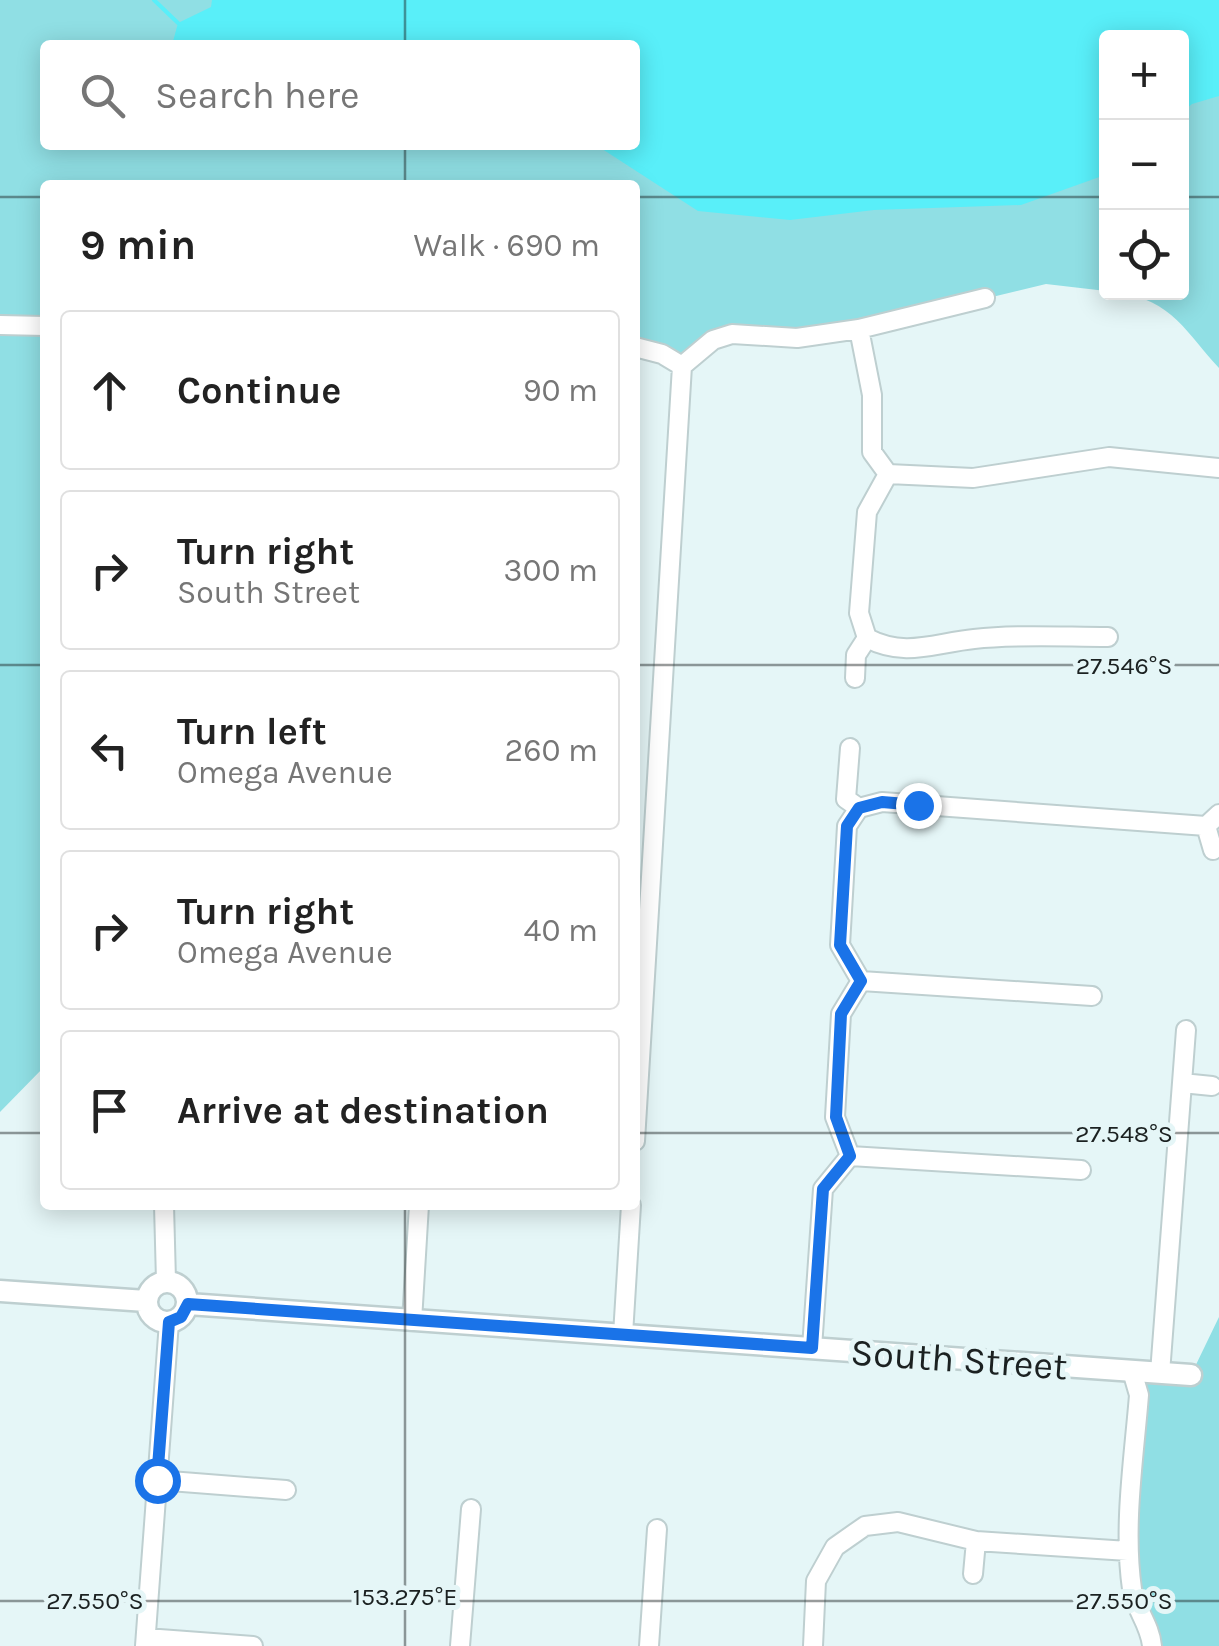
<!DOCTYPE html>
<meta charset="utf-8">
<style>
:root{--surface:#fff;--page:#f6f6f6;--text:#222;--muted:#767676;--line:#e0e0e0}
body{margin:0;font-family:Karla,sans-serif;background:var(--page);color:var(--text)}
.controls{position:absolute;right:30px;top:30px;display:grid;overflow:hidden;border-radius:10px;box-shadow:0 5px 25px #0003}
.controls button{width:90px;height:90px;display:grid;place-items:center;padding:0;border:0;border-bottom:2px solid var(--line);background:var(--surface);color:var(--text);font:50px sans-serif}
.stop{position:absolute;width:30px;height:30px;margin:-22px;border:8px solid #1a73e8;border-radius:50%;background:#fff}
.stop.end{background:#1a73e8;border-color:#fff;box-shadow:0 2px 10px #0008}
.list{margin:0;padding:0;list-style:none}
h2{display:flex;justify-content:space-between;align-items:center;height:130px;margin:0;padding:0 40px;font-size:42px}
h2 small{font-size:32px;font-weight:400;color:var(--muted)}
.list li{display:grid;grid-template-columns:65px 1fr auto;gap:30px;align-items:center;box-sizing:border-box;height:160px;margin:0 20px 20px;padding:0 20px;border:2px solid var(--line);border-radius:10px}
.list b{display:block;font-size:38px;white-space:nowrap}
.list p{margin:0;font-size:32px;white-space:nowrap;color:var(--muted)}
.list em{font-size:32px;font-style:normal;color:var(--muted)}
.icon{flex:none;width:55px;height:55px;fill:none;stroke:currentColor;stroke-width:2;stroke-linecap:round;stroke-linejoin:round}
.map{position:relative;flex:none;width:1219px;height:1646px;overflow:hidden}
.search{position:absolute;background:var(--surface);box-shadow:0 5px 25px #0003;left:40px;top:40px;width:600px;height:110px;display:flex;align-items:center;gap:25px;box-sizing:border-box;padding:0 35px;border-radius:10px;color:var(--muted);font-size:38px}
.panel{position:absolute;background:var(--surface);box-shadow:0 5px 25px #0003;left:40px;top:180px;width:600px;height:1030px;border-radius:10px}
.map>svg:first-child{display:block}
</style>
<div class="map">
<svg width="1219" height="1646" viewBox="0 0 1219 1646">
<rect width="100%" height="100%" fill="#e5f6f7"/>
<path fill="#90dfe4" fill-rule="evenodd" d="M0 0H1219V368C1187 334 1172 299 1118 293L1182 292V38H1106V291L1046 284 859 329 732 334 682 366 635 347V185H45V1066L0 1112ZM45 45H635V145H45Z
M1219 1317V1646H1152L1132 1594V1371L1191 1375Z"/>
<path fill="#59eff9" d="M212 0H1219V96L1192 104 1182 112V38H1106L1105 175 1021 205 874 210 790 220 698 211 596 145H635V45H172L178 23 211 7Z"/>
<g fill="none" stroke-linecap="round" stroke-linejoin="round">
<path stroke="#59eff9" stroke-width="4" d="M154 0 178 23"/>
<g stroke="#becfd0" stroke-width="22">
<path id="minor" d="M0 325 45 326
M859 329 872 395V452L888 474 867 512 859 613 867 638C905 658 934 643 974 639 1018 634 1064 637 1108 637
M635 347 662 354 682 366
M682 366 713 340 732 334 797 338 859 329 985 298
M888 474 973 478 1109 457 1219 468
M855 678 856 655 867 638
M850 748 846 799 859 808
M1213 850 1206 826 1219 814
M861 981 1092 996
M1182 1083 1212 1086
M635 1141 682 366
M850 1156 1081 1170
M164 1205 166 1281
M412 1321 419 1205
M623 1335 631 1205
M812 1348 823 1189 850 1156 835 1117 841 1014 861 981 840 945 847 826 859 808 882 802 1206 826
M1132 1371 1139 1395C1134 1458 1123 1526 1132 1589 1135 1609 1150 1624 1152 1646
M1160 1373 1186 1030
M157 1480 286 1490
M973 1574 976 1541
M146 1638 253 1646
M145 1646 169 1322
M460 1646 471 1509
M649 1646 657 1529
M813 1646 816 1581 835 1547 865 1526 898 1522 976 1541 1128 1551"/>
</g>
<g stroke="#becfd0" stroke-width="25">
<path id="tertiary" d="M147 1302a20 20 0 1 1 40 0a20 20 0 1 1-40 0Z
M0 1291 146 1301
M188 1304 1191 1375"/>
</g>
<use href="#minor" stroke="#fff" stroke-width="18"/>
<use href="#tertiary" stroke="#fff" stroke-width="20"/>
</g>
<g fill="none" stroke-linecap="round" stroke-linejoin="round">
<path stroke="#1a73e8" stroke-width="12" d="M157 1480 169 1322 181 1317 188 1304 812 1348 823 1189 850 1156 836 1117 841 1014 861 981 840 945 847 826 859 808 882 802 918 805"/>
</g>
<path fill="none" stroke="#1b2121" stroke-width="2.5" stroke-opacity="0.45" d="M405 0V45M405 145V185M0 197H45M635 197H1106M1182 197H1219M0 665H45M635 665H1219M0 1133H45M635 1133H1219M405 1205V1646M0 1601H1219"/>
<g text-anchor="middle" stroke-width="10" stroke-linejoin="round" paint-order="stroke">
<g font-size="38" fill="#1b2121" stroke="#e5f6f7">
<text transform="translate(959 1359) rotate(4)" y="13">South Street</text>
</g>
</g>
<g font-size="25" text-anchor="middle" fill="#1b2121" stroke="#e5f6f7" stroke-width="10" stroke-linejoin="round" paint-order="stroke">
<text x="1124" y="674">27.546°S</text>
<text x="1124" y="1142">27.548°S</text>
<text x="405" y="1605">153.275°E</text>
<text x="95" y="1609">27.550°S</text>
<text x="1124" y="1609">27.550°S</text>
</g>
</svg>
<div class="controls">
<button>+</button>
<button>−</button>
<button><svg class="icon" aria-label="locate" viewBox="0 0 24 24"><circle cx="12" cy="12" r="6"/><path d="M12 2v4M12 18v4M2 12h4M18 12h4"/></svg></button>
</div>
<div class="stop" style="left:157px;top:1480px"></div>
<div class="stop end" style="left:918px;top:805px"></div>
<div class="search"><svg class="icon" aria-label="search" viewBox="0 0 24 24"><circle cx="10" cy="10" r="6"/><path d="M15 15l6 6"/></svg>Search here</div>
<section class="panel">
<h2>9 min<small>Walk · 690 m</small></h2>
<ul class="list">
<li><svg class="icon" aria-label="ahead" viewBox="0 0 24 24"><path d="M12 20V5M6 11l6-6 6 6"/></svg><div><b>Continue</b></div><em>90 m</em></li>
<li><svg class="icon" aria-label="right" viewBox="0 0 24 24"><path d="M7 20v-9h11M14 6l5 5-5 5"/></svg><div><b>Turn right</b><p>South Street</p></div><em>300 m</em></li>
<li><svg class="icon" aria-label="left" viewBox="0 0 24 24"><path d="M17 20v-9H6M10 6l-5 5 5 5"/></svg><div><b>Turn left</b><p>Omega Avenue</p></div><em>260 m</em></li>
<li><svg class="icon" aria-label="right" viewBox="0 0 24 24"><path d="M7 20v-9h11M14 6l5 5-5 5"/></svg><div><b>Turn right</b><p>Omega Avenue</p></div><em>40 m</em></li>
<li><svg class="icon" aria-label="arrive" viewBox="0 0 24 24"><path d="M6 21V4h12l-3 4 3 4H6"/></svg><div><b>Arrive at destination</b></div></li>
</ul>
</section>
</div>
